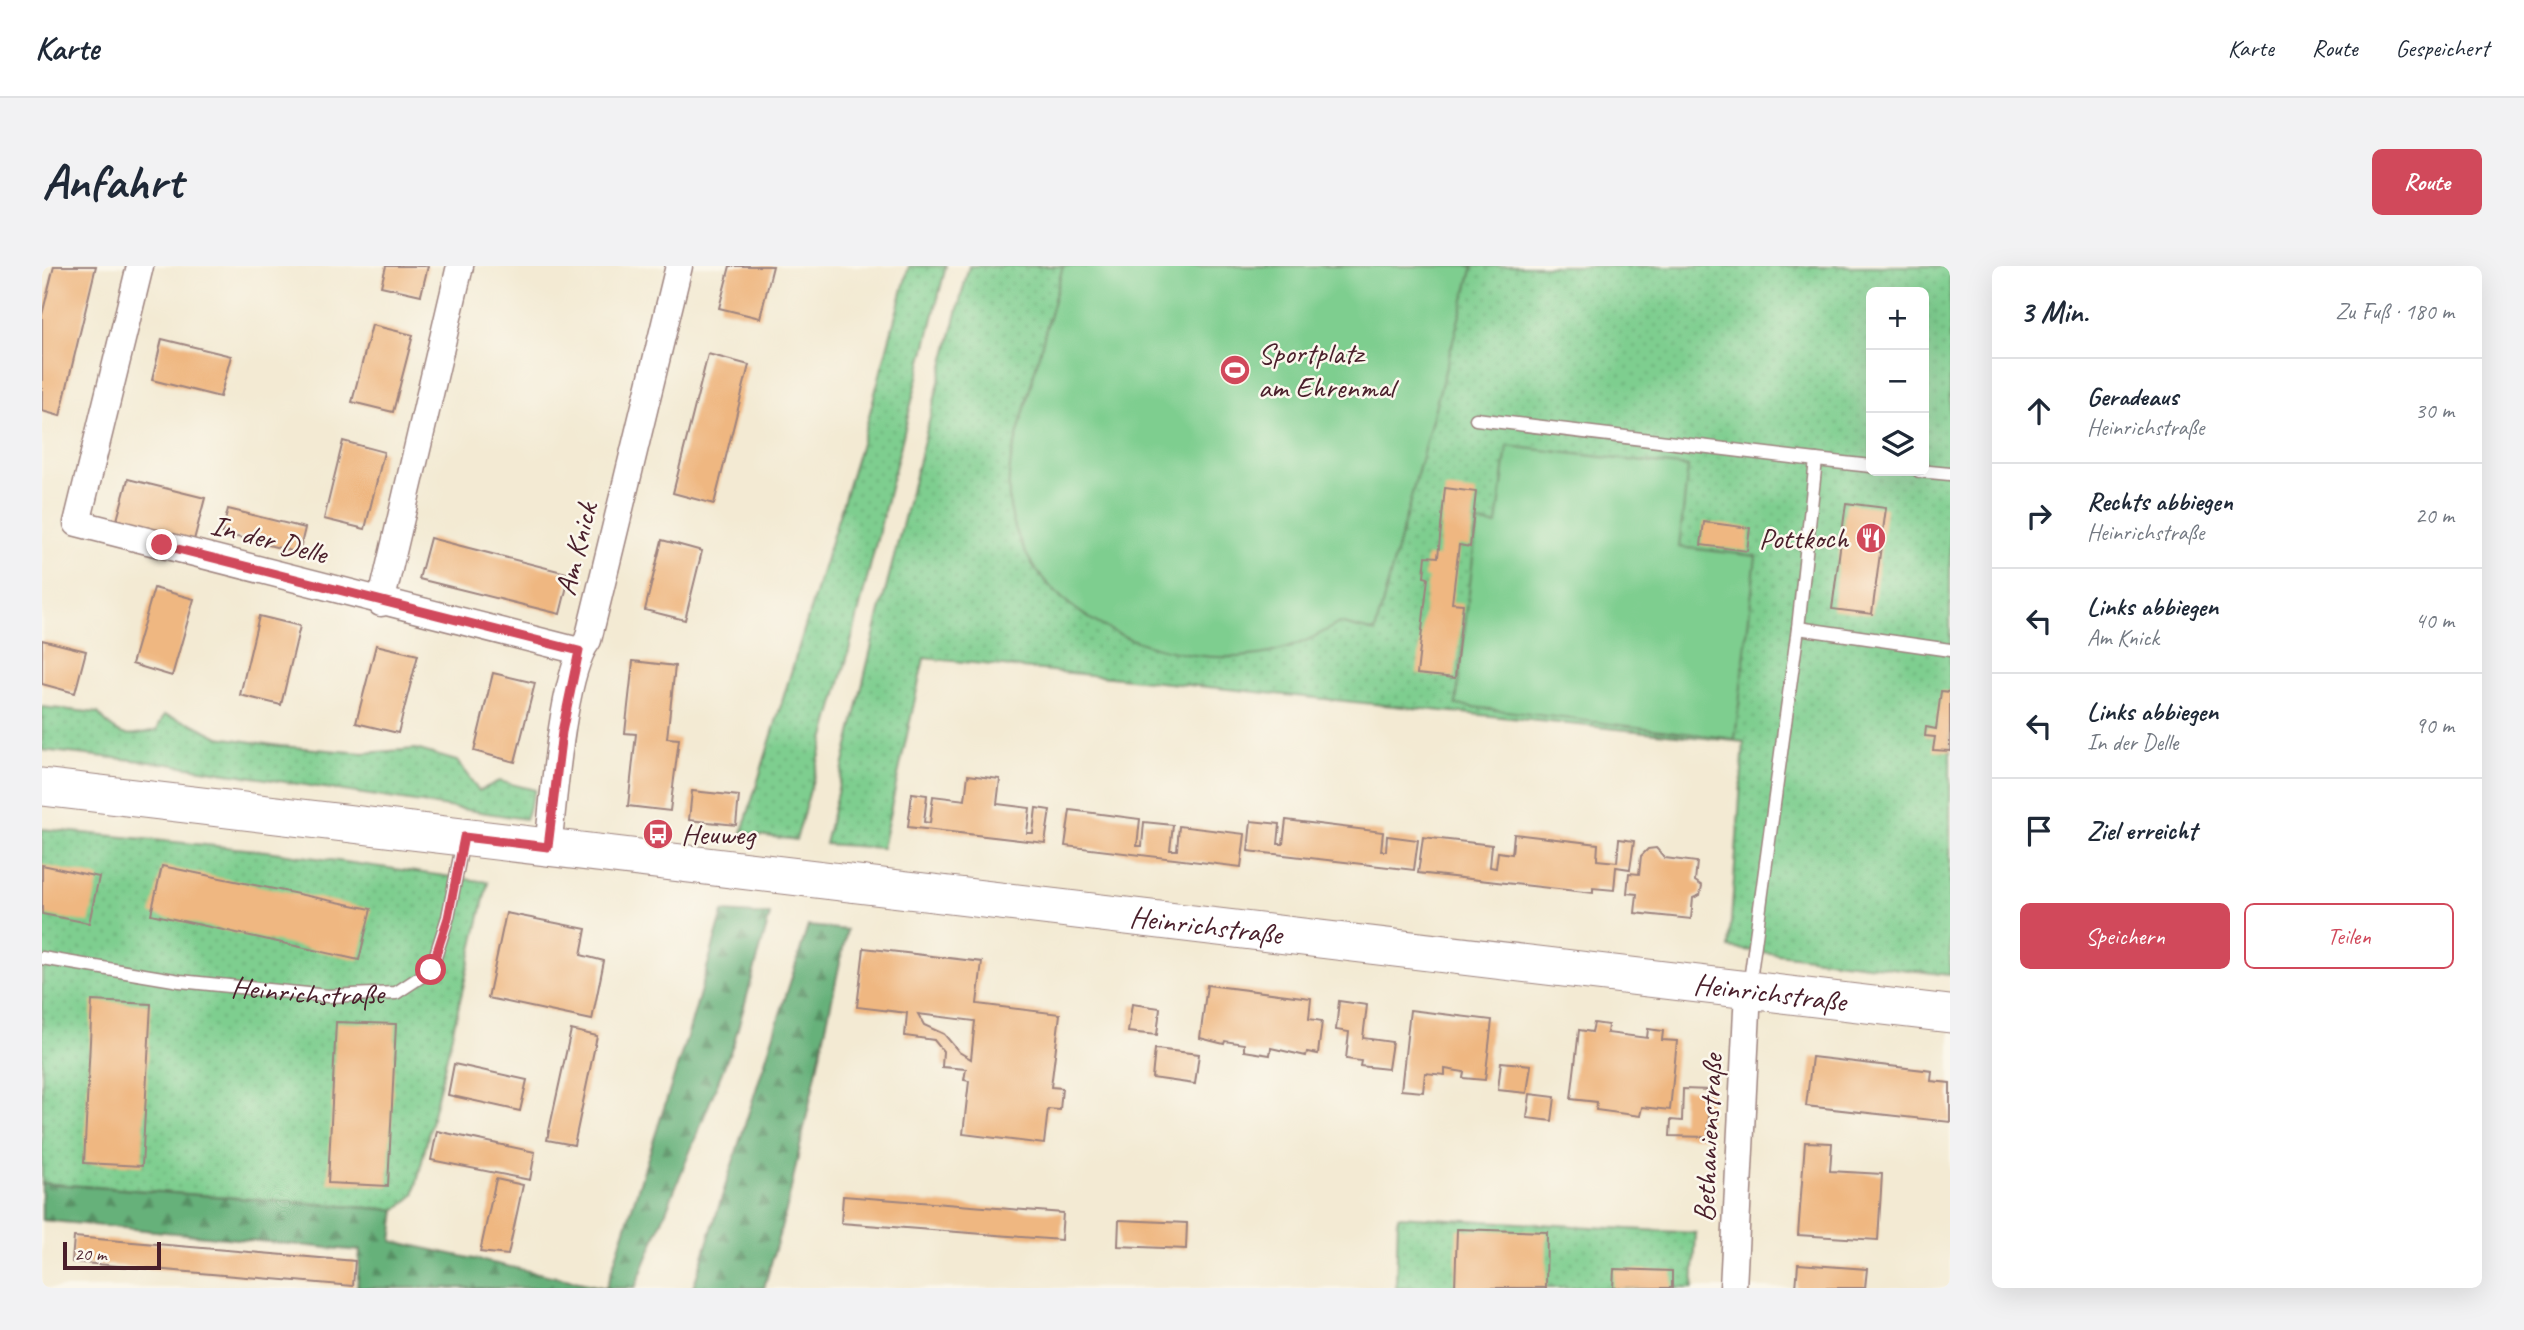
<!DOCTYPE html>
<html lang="de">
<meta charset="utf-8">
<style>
:root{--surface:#fff;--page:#f2f2f3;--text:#1f2937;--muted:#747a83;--line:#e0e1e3;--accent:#d1495b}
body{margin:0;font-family:Caveat,sans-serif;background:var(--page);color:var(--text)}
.controls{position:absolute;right:21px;top:21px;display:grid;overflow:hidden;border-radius:10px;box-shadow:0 7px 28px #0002}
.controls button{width:63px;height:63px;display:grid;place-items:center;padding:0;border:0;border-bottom:2px solid var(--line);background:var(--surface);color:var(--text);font:35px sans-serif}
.scale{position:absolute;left:21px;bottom:18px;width:98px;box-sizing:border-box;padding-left:7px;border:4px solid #4a1f2b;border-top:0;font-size:19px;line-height:24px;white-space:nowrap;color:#4a1f2b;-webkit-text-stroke:5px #fbf7ec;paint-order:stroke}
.stop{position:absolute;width:21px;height:21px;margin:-16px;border:5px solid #d1495b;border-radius:50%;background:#fff}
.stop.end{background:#d1495b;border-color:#fff;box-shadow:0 2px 7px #0008}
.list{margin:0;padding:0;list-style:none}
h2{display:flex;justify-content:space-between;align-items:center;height:91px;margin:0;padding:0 28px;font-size:30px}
h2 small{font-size:23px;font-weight:400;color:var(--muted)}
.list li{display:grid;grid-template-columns:46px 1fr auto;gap:21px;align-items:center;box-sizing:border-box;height:105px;padding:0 28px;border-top:2px solid var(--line)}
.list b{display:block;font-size:26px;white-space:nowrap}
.list p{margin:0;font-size:23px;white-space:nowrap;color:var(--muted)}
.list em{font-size:23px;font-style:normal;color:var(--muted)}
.actions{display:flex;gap:14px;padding:21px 28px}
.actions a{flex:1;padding:16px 0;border:2px solid var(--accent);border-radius:10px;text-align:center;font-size:24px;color:var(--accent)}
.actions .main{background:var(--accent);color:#fff}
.icon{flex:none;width:38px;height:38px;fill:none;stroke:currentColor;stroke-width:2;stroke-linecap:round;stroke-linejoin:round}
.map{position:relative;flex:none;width:1908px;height:1022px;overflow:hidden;border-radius:10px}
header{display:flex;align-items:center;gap:42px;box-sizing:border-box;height:98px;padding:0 35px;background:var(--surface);border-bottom:2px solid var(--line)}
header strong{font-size:33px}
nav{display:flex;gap:38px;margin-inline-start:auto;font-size:24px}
.intro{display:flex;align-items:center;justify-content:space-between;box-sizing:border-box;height:168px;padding:0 42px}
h1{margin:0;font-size:49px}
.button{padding:18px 32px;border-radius:10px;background:var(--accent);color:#fff;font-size:24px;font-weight:700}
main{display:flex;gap:42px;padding:0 42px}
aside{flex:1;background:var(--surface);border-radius:10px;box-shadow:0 7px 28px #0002}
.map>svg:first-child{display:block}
</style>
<header>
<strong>Karte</strong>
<nav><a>Karte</a><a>Route</a><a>Gespeichert</a></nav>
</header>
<div class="intro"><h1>Anfahrt</h1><a class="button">Route</a></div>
<main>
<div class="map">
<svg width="1908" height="1022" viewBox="0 0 1908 1022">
<defs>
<pattern id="grass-dots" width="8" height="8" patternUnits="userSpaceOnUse" patternTransform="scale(1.75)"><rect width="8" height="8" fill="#7ece8f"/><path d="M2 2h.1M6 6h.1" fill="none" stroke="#6eb07c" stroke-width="1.8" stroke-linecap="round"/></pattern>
<pattern id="forest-firs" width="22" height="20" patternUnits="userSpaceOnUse" patternTransform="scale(1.75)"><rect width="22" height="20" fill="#66b17a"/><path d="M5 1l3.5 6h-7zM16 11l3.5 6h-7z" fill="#568f64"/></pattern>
</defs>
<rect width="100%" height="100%" fill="#fbf7ec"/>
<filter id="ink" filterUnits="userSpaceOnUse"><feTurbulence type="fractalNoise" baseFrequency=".0143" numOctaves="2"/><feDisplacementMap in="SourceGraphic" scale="14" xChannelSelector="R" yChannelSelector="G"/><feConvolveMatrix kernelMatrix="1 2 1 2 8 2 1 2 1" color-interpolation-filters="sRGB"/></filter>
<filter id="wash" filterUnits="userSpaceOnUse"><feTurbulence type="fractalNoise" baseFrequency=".00686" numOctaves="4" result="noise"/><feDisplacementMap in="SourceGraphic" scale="28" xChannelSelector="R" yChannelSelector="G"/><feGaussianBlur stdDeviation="1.57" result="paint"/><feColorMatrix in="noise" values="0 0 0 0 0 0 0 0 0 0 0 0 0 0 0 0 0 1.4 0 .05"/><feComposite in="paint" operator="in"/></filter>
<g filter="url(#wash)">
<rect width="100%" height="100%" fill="#f3ead3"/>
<path fill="url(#grass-dots)" stroke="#64765d" stroke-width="2" fill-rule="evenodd" d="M867 0H904L804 396 754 574 700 567 824 161Z
M927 0H1908V709L1687 682 1702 476 882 392 840 582 783 578 836 353ZM1829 26H1882V205H1829Z
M0 441 56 447C78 473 82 471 115 464L122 449 149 457 177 471 238 480 321 487 374 483 415 495 437 525 457 515 493 524 483 553 127 498 0 484Z
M0 563 224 585 446 616 372 929 354 944 0 917Z
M1356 950 1654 967 1651 1022H1354Z"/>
<path fill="url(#forest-firs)" stroke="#586852" stroke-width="2" d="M681 646 728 649 692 776 593 1022H315L318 985 0 954V917L354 944 350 975 564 1022 649 758Z
M766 660 805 664 745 941 722 1022H651Z"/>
<path fill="#7ece8f" stroke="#64765d" stroke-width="2" d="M1021 0H1431L1333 366 1297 357C1269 374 1241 387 1208 390 1094 402 946 325 969 193Z
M1465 180 1646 201 1637 281 1714 290 1693 473 1414 439 1435 257 1455 259Z"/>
<g id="blocks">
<path fill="#efb781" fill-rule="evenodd" d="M12 0H54L18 150 0 145V49Z
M344 0H386L379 29 339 20Z
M688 0H731L718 52 677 42Z
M330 59 371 69 351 146 310 136Z
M120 73 189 90 178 131 110 114Z
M666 88 707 99 672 238 631 227Z
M301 175 342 186 323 263 282 253Z
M86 213 163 232 152 274 75 254Z
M1403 222 1434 226 1428 281 1417 279 1410 337 1421 338 1413 412 1375 408 1386 312 1382 311 1384 290 1396 291Z
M1804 237 1844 242 1830 348 1790 343Z
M186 243 263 262 257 287 180 267Z
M1662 256 1708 262 1705 285 1659 279Z
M388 272 528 308 518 348 377 313Z
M620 274 660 285 643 354 603 344Z
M112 322 152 333 130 410 90 398Z
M217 350 258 360 239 439 198 429Z
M0 374 44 385 33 427 0 418Z
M334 379 376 389 356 467 314 457Z
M591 395 633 400 625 472 637 473 628 545 586 540 594 468 583 467Z
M451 407 493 417 473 496 432 485Z
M1899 425 1908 426V485L1891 484 1893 471 1883 470 1884 461 1894 463Z
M926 509 958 513 955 538 988 542 985 567H991L994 542 1008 544 1003 577 866 561 870 527 885 529 882 556 888 557 891 530 923 534Z
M650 525 697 530 694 559 647 554Z
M1028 544 1098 553 1095 580H1100L1102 556 1131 559 1128 584H1135L1137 560 1203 568 1199 601 1023 580Z
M1244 554 1341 566 1339 585H1344L1345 570 1376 574 1372 604 1206 585 1209 555 1238 558 1236 578H1241Z
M1472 568 1556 578 1555 594 1575 596 1577 573 1592 575 1588 603 1574 601 1572 624 1551 622V627L1376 607 1381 571 1450 579 1448 601 1454 602 1456 586 1470 588Z
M1614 582 1623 592 1655 596 1653 615 1660 620 1658 629 1651 632 1649 653 1593 647 1595 628 1585 627 1587 607 1597 608 1599 590 1606 583Z
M0 599 57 611 47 657 0 648Z
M120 600 329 643 317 694 109 648Z
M464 647 544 663 539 689 562 695 550 754 446 732Z
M822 682 940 696 935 738 1018 748 1009 821 1020 822 1018 844 1006 843 1002 878 921 868 927 815 922 814 924 803 900 801 901 785 892 774 863 770 865 747 815 741ZM876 748 933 755 929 793 917 786 902 768 882 759Z
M1165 719 1269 732 1267 753 1280 755 1276 788 1265 786 1264 790 1229 782 1228 789 1202 785V778L1183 775 1182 778 1158 772Z
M50 735 109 738 100 900 42 897Z
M1297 735 1325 739 1321 772 1350 776 1346 803 1318 800 1319 795 1304 793 1307 766 1294 764Z
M1090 738 1118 742 1115 769 1086 766Z
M1368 744 1450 754 1443 814 1421 812 1422 806 1403 803V809L1383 807 1381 826 1359 824Z
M294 756 354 758 346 920 286 917Z
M1552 757 1566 759 1565 767 1605 772 1606 763 1621 765 1620 774 1635 775 1628 844 1600 841 1598 850 1554 844 1555 836 1529 833 1537 764 1550 766Z
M529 764 555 770 532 879 505 874Z
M1113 783 1157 788 1153 818 1110 812Z
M1770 791 1890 805 1889 815 1908 817V856L1764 840Z
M1459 796 1489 799 1485 827 1456 824Z
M412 798 485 814 478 845 406 829Z
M1641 823 1668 824 1666 871 1628 870 1629 854 1640 855Z
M1488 828 1513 831 1510 855 1485 852Z
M395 865 493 886 488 914 389 894Z
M1763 876 1790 877 1788 905 1840 908 1836 974 1756 969Z
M454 913 481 919 466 989 438 986Z
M801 930 1021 947 1019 974 799 957Z
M1077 954 1145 957 1144 983 1076 980Z
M1415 963 1505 966 1504 1022H1413Z
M32 971 313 995 311 1020 30 996Z
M1756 998 1825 1003 1823 1022H1754Z
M1572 1003 1630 1005V1022H1571Z"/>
</g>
</g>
<g filter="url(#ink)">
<use href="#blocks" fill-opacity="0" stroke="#9e847f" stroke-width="2"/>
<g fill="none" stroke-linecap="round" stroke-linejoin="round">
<g stroke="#9e847f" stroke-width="15">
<g id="lane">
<path d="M1434 153 1774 194"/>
<path d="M1877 205 1908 208"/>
<path d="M1756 362 1908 384"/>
<path id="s1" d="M0 692 138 715 286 730 354 727 389 704 406 651 421 575"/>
<path d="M1707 722 1756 362 1774 194 1829 200"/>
</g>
</g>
<g stroke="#9e847f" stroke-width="29">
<path id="street" d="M98 0 35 257 537 385
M339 337 418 0
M506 581C512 534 520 408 546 374L637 0
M1691 1022 1706 725"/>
</g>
<g stroke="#9e847f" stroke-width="39">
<g id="secondary">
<path id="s2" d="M0 521 1908 748"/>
</g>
</g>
<use href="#lane" stroke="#fff" stroke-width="12"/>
<use href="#street" stroke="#fff" stroke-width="26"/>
<use href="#secondary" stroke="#fff" stroke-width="37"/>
</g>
</g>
<g fill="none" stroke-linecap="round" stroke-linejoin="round" filter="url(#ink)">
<path stroke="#d1495b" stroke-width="9" d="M120 279 537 385 520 466 506 581 422 571 406 652 389 704"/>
</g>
<defs>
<g id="stadium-disc" transform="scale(1.575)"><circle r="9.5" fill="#d1495b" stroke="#fbf7ec"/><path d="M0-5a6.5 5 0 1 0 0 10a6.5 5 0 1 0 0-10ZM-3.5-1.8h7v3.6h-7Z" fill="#fff"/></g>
<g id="restaurant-disc" transform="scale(1.575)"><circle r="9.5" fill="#d1495b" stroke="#fbf7ec"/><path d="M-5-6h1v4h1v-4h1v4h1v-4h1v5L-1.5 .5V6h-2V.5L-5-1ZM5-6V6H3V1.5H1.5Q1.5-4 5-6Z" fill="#fff"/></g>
<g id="bus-disc" transform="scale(1.575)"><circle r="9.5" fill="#d1495b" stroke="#fbf7ec"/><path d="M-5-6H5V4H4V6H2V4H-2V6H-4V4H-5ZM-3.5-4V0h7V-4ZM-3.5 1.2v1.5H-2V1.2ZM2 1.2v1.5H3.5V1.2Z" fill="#fff"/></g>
</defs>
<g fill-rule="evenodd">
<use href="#stadium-disc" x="1193" y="104"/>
<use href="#restaurant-disc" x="1829" y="272"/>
<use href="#bus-disc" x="616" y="568"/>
</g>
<g text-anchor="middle" stroke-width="5" stroke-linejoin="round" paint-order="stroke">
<g font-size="30" fill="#4a1f2b" stroke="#fbf7ec" text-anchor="start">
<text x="1216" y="97">Sportplatz<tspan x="1216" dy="34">am Ehrenmal</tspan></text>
<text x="1806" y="282" text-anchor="end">Pottkoch</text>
<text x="639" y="578">Heuweg</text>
</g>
<g font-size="30" fill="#4a1f2b" stroke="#fbf7ec">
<text transform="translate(227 273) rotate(15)" y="10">In der Delle</text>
<text transform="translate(534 283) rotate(-76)" y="10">Am Knick</text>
<text dy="10" stroke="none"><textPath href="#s2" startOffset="1172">Heinrichstraße</textPath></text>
<text dy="10" stroke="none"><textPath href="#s1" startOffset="268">Heinrichstraße</textPath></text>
<text dy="10" stroke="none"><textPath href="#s2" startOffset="1740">Heinrichstraße</textPath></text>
<text transform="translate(1666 872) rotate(-87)" y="10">Bethanienstraße</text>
</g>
</g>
</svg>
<div class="controls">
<button>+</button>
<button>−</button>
<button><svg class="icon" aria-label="layers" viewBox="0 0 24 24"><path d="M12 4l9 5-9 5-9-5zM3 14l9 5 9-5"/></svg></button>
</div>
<div class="scale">20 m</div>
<div class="stop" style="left:389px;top:704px"></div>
<div class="stop end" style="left:120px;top:279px"></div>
</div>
<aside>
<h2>3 Min.<small>Zu Fuß · 180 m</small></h2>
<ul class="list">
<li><svg class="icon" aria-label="ahead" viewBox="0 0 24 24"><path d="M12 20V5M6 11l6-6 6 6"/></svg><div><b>Geradeaus</b><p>Heinrichstraße</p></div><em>30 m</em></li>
<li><svg class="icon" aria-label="right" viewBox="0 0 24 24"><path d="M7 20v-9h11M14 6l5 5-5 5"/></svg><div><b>Rechts abbiegen</b><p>Heinrichstraße</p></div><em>20 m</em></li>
<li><svg class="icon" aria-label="left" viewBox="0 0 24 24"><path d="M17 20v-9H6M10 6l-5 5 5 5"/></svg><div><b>Links abbiegen</b><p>Am Knick</p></div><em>40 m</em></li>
<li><svg class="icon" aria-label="left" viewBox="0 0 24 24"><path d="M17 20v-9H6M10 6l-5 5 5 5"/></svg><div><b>Links abbiegen</b><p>In der Delle</p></div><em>90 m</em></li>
<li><svg class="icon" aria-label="arrive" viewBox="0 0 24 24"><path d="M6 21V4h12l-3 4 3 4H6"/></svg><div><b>Ziel erreicht</b></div></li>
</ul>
<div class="actions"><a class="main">Speichern</a><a>Teilen</a></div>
</aside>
</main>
